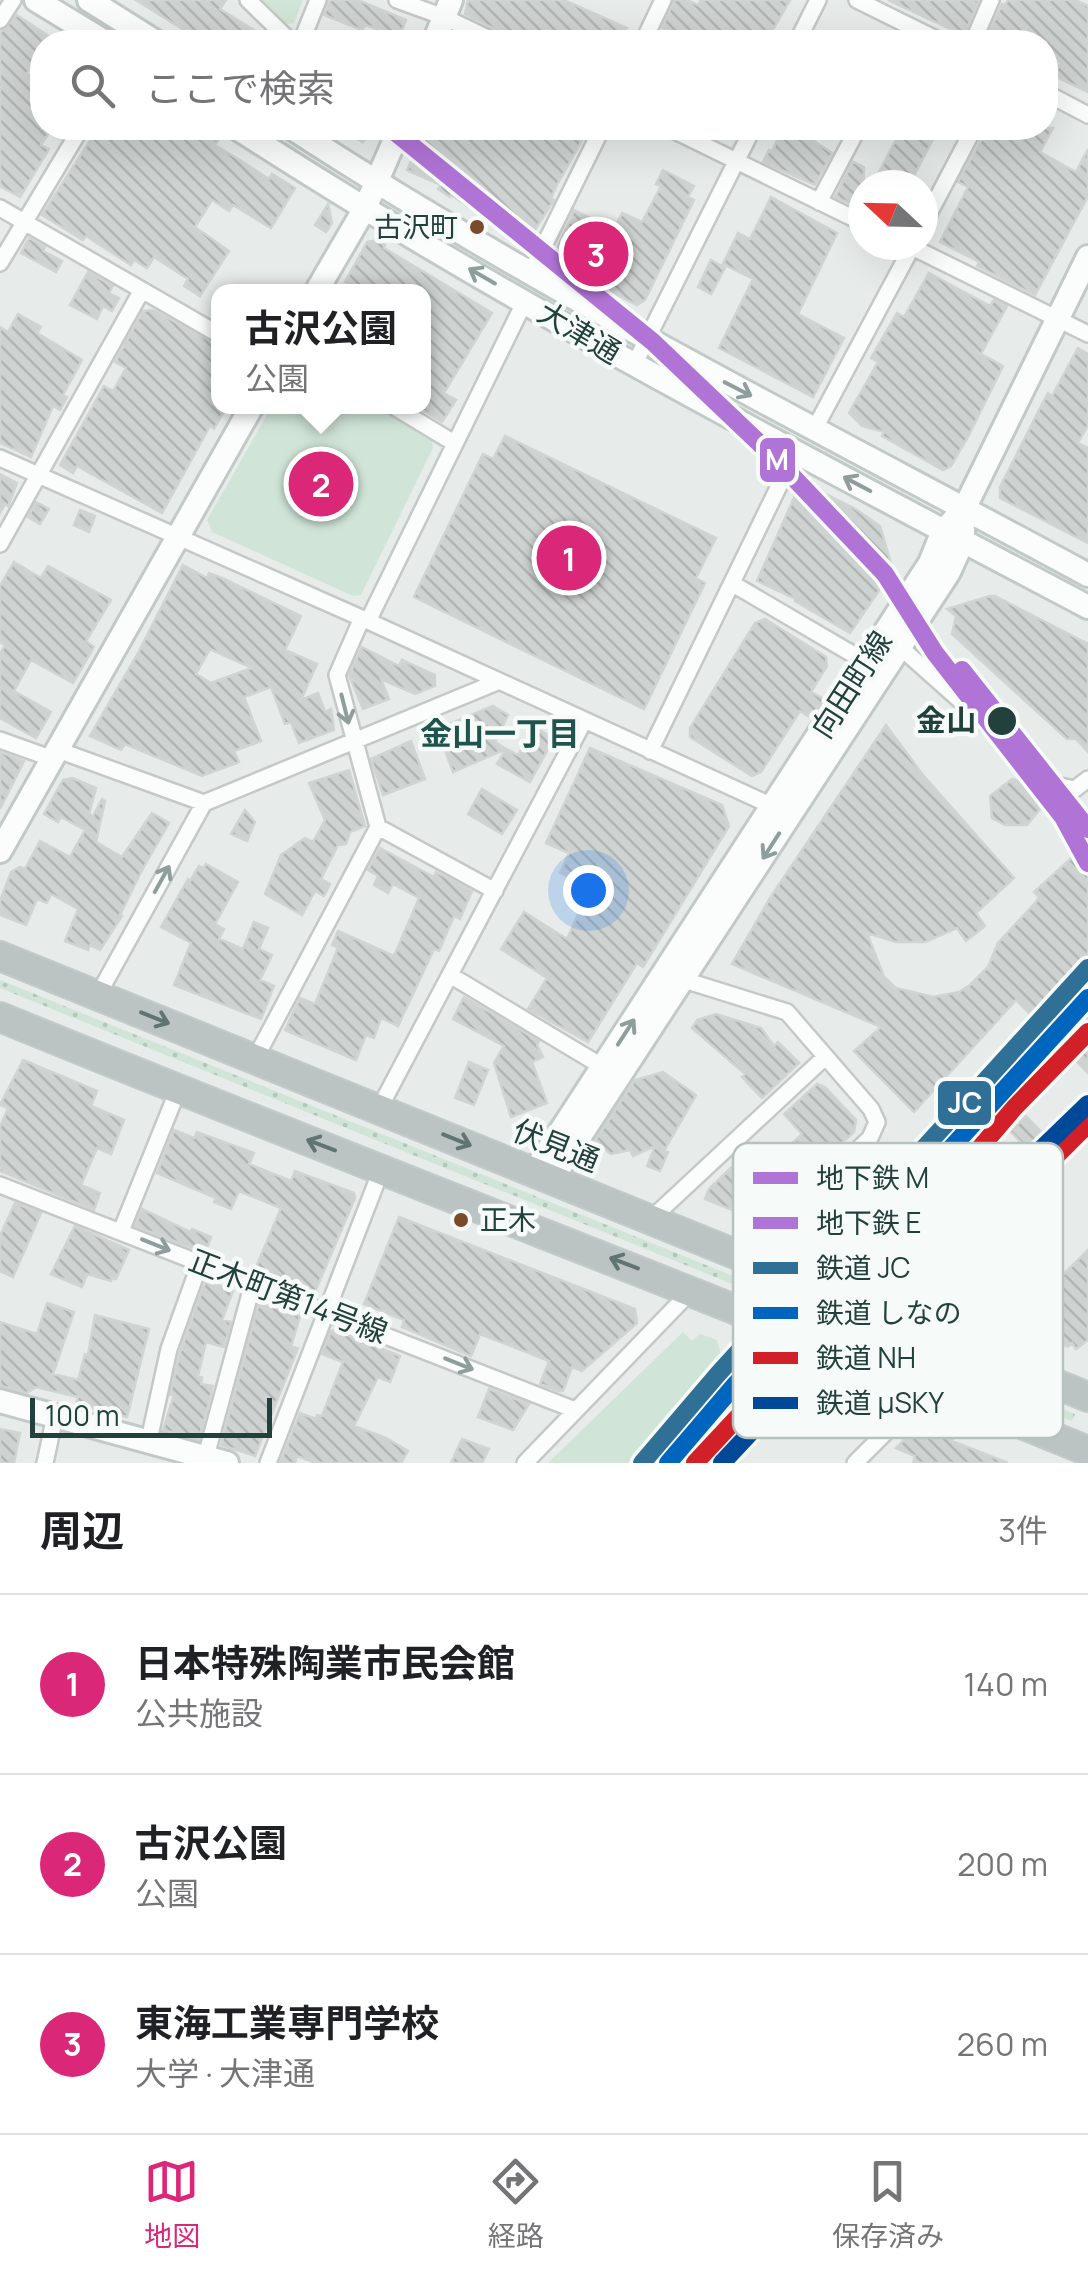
<!DOCTYPE html>
<html lang="ja">
<meta charset="utf-8">
<style>
:root{--surface:#fff;--page:#f6f6f6;--text:#202124;--muted:#757577;--line:#e0e0e0;--accent:#db2777}
body{margin:0;font-family:Manrope,"Noto Sans JP",sans-serif;background:var(--page);color:var(--text)}
.compass{position:absolute;left:848px;top:170px;width:90px;height:90px;border-radius:50%;background:var(--surface);box-shadow:0 10px 40px #0002;rotate:292deg}
.scale{position:absolute;left:30px;bottom:25px;width:242px;box-sizing:border-box;padding-left:10px;border:5px solid #23413c;border-top:0;font-size:28px;line-height:35px;white-space:nowrap;color:#23413c;-webkit-text-stroke:8px #f6faf8;paint-order:stroke}
.you{position:absolute;left:588px;top:890px;width:35px;height:35px;margin:-25px;border:8px solid #fff;border-radius:50%;background:#1a73e8;box-shadow:0 0 0 15px #1a73e833}
.badge{display:grid;place-items:center;width:65px;height:65px;border-radius:50%;background:var(--accent);color:#fff;font-size:32px;font-weight:700}
.pin{position:absolute;translate:-50% -50%;border:5px solid #fff;box-shadow:0 2px 10px #0006}
.popup{position:absolute;left:211px;top:284px;width:220px;height:130px;box-sizing:border-box;display:grid;place-content:center;border-radius:20px;background:var(--surface);filter:drop-shadow(0 2px 8px #0005);font-size:32px;white-space:nowrap;color:var(--muted)}
.popup b{font-size:38px;color:var(--text)}
.popup::after{content:'';position:absolute;left:50%;top:100%;margin-left:-20px;border:20px solid transparent;border-top-color:var(--surface)}
.list{margin:0;padding:0;list-style:none}
h2{display:flex;justify-content:space-between;align-items:center;height:130px;margin:0;padding:0 40px;font-size:42px}
h2 small{font-size:32px;font-weight:400;color:var(--muted)}
.list li{display:grid;grid-template-columns:65px 1fr auto;gap:30px;align-items:center;box-sizing:border-box;height:180px;padding:0 40px;border-top:2px solid var(--line)}
.list b{display:block;font-size:38px;white-space:nowrap}
.list p{margin:0;font-size:32px;white-space:nowrap;color:var(--muted)}
.list em{font-size:32px;font-style:normal;color:var(--muted)}
.icon{flex:none;width:55px;height:55px;fill:none;stroke:currentColor;stroke-width:2;stroke-linecap:round;stroke-linejoin:round}
.map{position:relative;flex:none;width:1088px;height:1463px;overflow:hidden}
.search{position:absolute;background:var(--surface);box-shadow:0 10px 40px #0002;left:30px;right:30px;top:30px;height:110px;display:flex;align-items:center;gap:25px;box-sizing:border-box;padding:0 35px;border-radius:40px;color:var(--muted);font-size:38px}
.sheet{height:670px;background:var(--surface)}
nav{display:flex;justify-content:space-around;align-items:center;box-sizing:border-box;height:140px;border-top:2px solid var(--line);background:var(--surface);font-size:28px;color:var(--muted)}
nav a{display:grid;justify-items:center;gap:5px}
nav .on{color:var(--accent)}
.map>svg:first-child{display:block}
</style>
<div class="map">
<svg width="1088" height="1463" viewBox="0 0 1088 1463">
<defs>
<pattern id="grass-dots" width="8" height="8" patternUnits="userSpaceOnUse" patternTransform="scale(2.5)"><rect width="8" height="8" fill="#d0e5d8"/><path d="M2 2h.1M6 6h.1" fill="none" stroke="#b2c6ba" stroke-width="1.8" stroke-linecap="round"/></pattern>
<pattern id="building-back-hatch" width="6" height="6" patternUnits="userSpaceOnUse" patternTransform="scale(2.5)"><rect width="6" height="6" fill="#ced3d1"/><path d="M-1 5l2 2M0 0l6 6M5-1l2 2" fill="none" stroke="#b1b6b4"/></pattern>
</defs>
<rect width="100%" height="100%" fill="#e7ecea"/>
<path fill="url(#grass-dots)" d="M0 980 768 1290 762 1296 0 988Z
M938 1359 1075 1414 1072 1421 935 1367Z"/>
<path fill="#d0e5d8" d="M257 0H303L294 23 282 25Z
M272 406 378 407 432 440 433 448 361 595 353 596 212 532 207 520Z
M683 1332 692 1341 700 1334 717 1340 722 1358 628 1463H548Z"/>
<path fill="url(#building-back-hatch)" stroke="#d0d5d3" stroke-width="2.5" fill-rule="evenodd" d="M136 0H226L220 9 273 42H203Z
M330 0H358L406 20 399 38 366 25 362 30 324 15Z
M468 0H564L627 28 619 42H550L524 34 519 42H507L501 32 465 14Z
M674 0H687L698 5 701 0H790L766 42H690L662 28Z
M888 0H979L965 33 961 34Z
M1008 0H1075L1088 6V92L1054 76 1060 63 1046 56V42H985L1002 4 1005 5Z
M17 15 50 37 42 42V49L27 73 42 82V128H52L41 145 49 149 20 197 0 186V33Z
M92 128H151L165 137 171 128H197L218 141 215 145 243 162 269 179 272 174 295 188 271 228 233 205 229 211 212 200 195 227 229 251 200 296 184 286 188 279 154 257 147 268 134 260 131 265 86 236 83 240 42 215 91 139 88 138Z
M340 128H372L363 142Z
M418 128H589L557 185 551 198 554 200 526 244 451 195 450 197 438 189 441 185 407 170 413 157 407 155Z
M783 128H821L814 141 832 153 815 185 763 162 769 150 772 151Z
M902 128H939L909 185H894L877 176Z
M988 128H1053L1040 152 1076 172 1088 149V196L1035 295 977 266 979 262 940 242 968 187 958 182Z
M853 162 864 167 863 209 835 197Z
M663 170 694 186 688 197 694 200 645 300 637 305 552 261 574 210 614 230 622 213 642 222 661 186 656 184Z
M771 197 837 233 798 314 844 338 813 397 719 348 753 279 723 264 738 233 750 239Z
M328 204 332 223 326 232 315 225Z
M29 238 45 247 43 251 62 261 56 272 21 253Z
M377 240 385 245 384 248 492 313 444 393 456 400 442 422 416 406H424V292H364L345 282 367 242Z
M711 260 725 268 711 294 698 287Z
M88 272 113 286 109 293 119 298 112 311 103 306 97 319 70 305Z
M929 273 990 306 994 300 1007 306 981 354 1003 366 969 435 951 466 943 470 882 436 884 432 862 426 849 413 878 362 871 358 897 313 904 317Z
M153 310 218 345V406H227L214 429 210 426 162 513 77 466 73 473 60 465 104 386 113 391 126 368 115 362 143 311Z
M18 314 41 327 37 333 82 360 63 395 67 397 60 410 53 406 31 457 0 443V327L8 332Z
M1078 348 1088 354V425L1078 443 1088 448V543L1000 498V487L1040 408 1048 393 1052 396Z
M505 436 716 538 696 578 705 583 644 709 414 597 483 454 493 459Z
M0 474 17 483 8 506 5 504 0 513Z
M801 482 854 508 880 526 893 570 850 633 795 601 796 599 757 581Z
M36 502 49 509 40 524 28 517Z
M80 510 95 516 89 532 74 525Z
M14 562 41 578 48 566 111 600 86 641 94 647 73 683 31 660 14 691 51 712 36 738 0 718V654L5 645 0 642V586Z
M183 565 207 578 209 573 222 578 301 616 285 650 317 664 301 700 318 693 325 712 331 709 334 730 299 743 291 722 285 724 271 687 244 697 261 741 234 751 239 762 202 776 125 744 121 750 90 736 137 655ZM210 649 252 668 211 683 196 674Z
M990 596H995L1088 644V752L1076 739H1067L952 634 956 616 947 609Z
M765 619 826 657 827 666 811 692 824 699 811 718 800 711 761 772 752 776 690 737V728L755 623Z
M362 647 399 666 402 660 435 675V686L415 694 381 679 389 699 363 709 349 675Z
M493 706 508 715 495 742 506 749 453 772 437 729Z
M886 725 923 775 1014 878 976 913 985 926 966 941 957 928 925 942H896L867 933 884 977 896 988 933 997 959 992 970 985 988 967 998 943 1036 902 1039 897 1034 892 1088 843V1073L1056 1041 1003 1097 989 1084 1043 1027 1016 1000 914 1112 854 1051 881 1027 732 964 770 898Z
M534 727 554 738 530 782 497 764 506 749 518 755Z
M411 741 425 779 383 795 371 759Z
M590 748 722 805 729 826 643 967 637 963 588 1042 528 1009 547 978 501 949 524 912 567 939 590 887 560 873 569 853 546 843Z
M0 752 24 761 0 809Z
M349 770 365 826 350 832 346 844 338 845 321 879 330 884 324 896 315 891 302 915 265 894 281 855 305 838 313 842 325 820 309 783Z
M72 778 96 788 89 814 93 816 102 799 105 801 96 842 122 857 152 813 169 823 141 872 120 915 122 916 100 950 90 945 88 950 65 941 78 909 51 894 47 903 37 899 26 925 0 915V901L11 872 20 867 25 869 40 841 70 857 85 830 61 817 58 822 44 814 63 780Z
M1012 779 1024 782 1039 798 1040 809 1027 825H1005L992 818 990 796Z
M482 789 517 810 502 834 468 814Z
M245 810 255 822 247 841 231 834Z
M380 848 434 877 436 872 472 891 460 919 454 916 439 951 434 949 398 1026 381 1018 374 1038 366 1035 356 1060 285 1030 300 998 315 1004 338 948 332 945 338 931 394 956 419 898 393 884 388 893 374 885 378 876 368 870Z
M206 864 238 882 215 924 224 929 219 939 243 949 254 922 268 928 259 949 272 955 260 980 274 986 261 1019 174 985 191 943 161 927 188 879 190 881 199 866 203 868Z
M464 997 539 1041 537 1045 543 1057 532 1062 547 1103 511 1117 494 1063 504 1046 453 1019Z
M716 1014 761 1028 774 1046 778 1042 799 1063 762 1098 742 1077 745 1074 692 1028 697 1020Z
M23 1060 97 1091 91 1106 124 1120 111 1154 97 1148 81 1185 100 1193 94 1210 0 1171V1127L8 1108 0 1105Z
M469 1062 488 1070 474 1105 455 1098Z
M663 1072 696 1095 664 1151 668 1152 660 1171 647 1166 655 1146 633 1156 630 1150 611 1154 594 1142 635 1080Z
M817 1084 825 1087 856 1120 854 1132 786 1194 763 1170 802 1134 784 1114Z
M1026 1116 1053 1144 1037 1159 1010 1131Z
M174 1130 194 1138 197 1132 254 1153 249 1164 291 1181 295 1171 354 1193 355 1198 314 1294 254 1272 281 1208 239 1191 231 1209 214 1202 216 1198 157 1173Z
M742 1157 760 1175 740 1192 732 1210 705 1199 709 1189Z
M15 1203 41 1213 13 1277 0 1271V1236Z
M142 1209 190 1232 192 1229 211 1237 205 1253 135 1226Z
M399 1217 635 1309 637 1323 582 1371 572 1367 563 1391H558L540 1384 549 1361 480 1334 471 1356 402 1327 404 1320 364 1304Z
M75 1226 129 1250 116 1279 112 1278 111 1281 87 1274 82 1287 51 1274Z
M1088 1250V1340L1076 1349 1072 1343 1068 1347 1055 1338 1040 1313 1043 1308 1037 1300Z
M206 1280 233 1291 222 1320 231 1322 224 1347 206 1342 198 1376 202 1377 201 1384 213 1386 199 1440 163 1430 174 1395H170L180 1352Z
M259 1302 300 1316 291 1347 298 1348 255 1456 221 1445Z
M47 1303 74 1312 53 1374 78 1380 85 1354 88 1355 95 1315 149 1329 127 1417 76 1404 78 1397 36 1387 27 1393 0 1386V1322L37 1334Z
M335 1330 400 1356 390 1382 378 1377 354 1426 386 1438 408 1451 401 1463H316L297 1456 295 1463H280L300 1413 316 1419 317 1415 322 1416 343 1362 322 1354 331 1331Z
M489 1389 529 1404 513 1430 478 1417Z
M918 1426 927 1429 928 1426 954 1437 952 1441 1008 1463H913L915 1456 896 1448Z
M0 1429 20 1433 14 1463H0Z
M462 1439 489 1449 482 1463H451Z"/>
<g fill="none" stroke-linecap="round" stroke-linejoin="round">
<g stroke="#c4c9c7" stroke-width="20">
<path id="street" d="M248 0 291 42
M397 0 444 17 496 42
M857 0 942 42
M0 20 13 0
M301 42 318 0
M643 42 663 0
M797 42 818 0
M973 42 991 0
M1046 93 1088 115
M669 128 863 223
M819 202 858 128
M0 208 218 334
M923 225 974 128
M908 245 1088 334
M0 263 81 128
M530 274 602 128
M634 365 753 128
M393 406 454 443
M815 428 913 245
M0 458 368 621 779 809
M0 544 142 290
M733 584 866 662
M368 621 525 301
M900 647 1055 785 1075 789 1088 779
M0 740 53 759
M58 750 204 803
M650 751 796 451
M378 827 495 891
M450 975 603 1067
M684 980 787 1012 871 1109 877 1122 870 1138 781 1223 763 1265
M98 995 204 803 497 682
M255 1059 378 827 337 675 362 618
M379 1109 584 721
M0 1185 575 1410
M651 1219 824 1058
M121 1231 178 1090
M149 1440 169 1349 200 1263
M206 1456 253 1283
M45 1463 55 1416
M268 1463 382 1168
M525 1463 692 1290
M855 1463 931 1387"/>
</g>
<g stroke="#c2cac7" stroke-width="28">
<path id="secondary" d="M36 0 105 42
M89 0 156 42
M434 42 451 0
M237 128C510 305 800 455 1088 607
M292 128C547 294 820 430 1088 575
M316 292 365 208 400 128
M0 851 252 406
M534 1172 930 563 943 531 964 509 1088 257
M552 1179 949 572 963 541V529
M0 1401 227 1463"/>
</g>
<g stroke="#c2cbc9" stroke-width="32">
<path id="highway" d="M0 956 1088 1397
M0 1017C361 1165 727 1303 1088 1451"/>
</g>
<use href="#street" stroke="#fbfcfc" stroke-width="15"/>
<use href="#secondary" stroke="#fbfcfc" stroke-width="22"/>
<use href="#highway" stroke="#bbc4c2" stroke-width="28"/>
<g stroke="#f6faf8" stroke-width="25">
<path id="rail-1" d="M642 1463 718 1374 1088 968"/>
</g>
<g stroke="#f6faf8" stroke-width="25">
<path id="rail-2" d="M668 1463 733 1387 1088 998"/>
</g>
<g stroke="#f6faf8" stroke-width="25">
<path id="rail-3" d="M868 1344 1088 1124
M695 1463 886 1258 1014 1108 1088 1032"/>
</g>
<g stroke="#f6faf8" stroke-width="25">
<path id="rail-4" d="M722 1463 900 1272 1029 1161 1088 1104"/>
</g>
<use href="#rail-1" stroke="#307097" stroke-width="18"/>
<use href="#rail-2" stroke="#0065bd" stroke-width="18"/>
<use href="#rail-3" stroke="#d12027" stroke-width="18"/>
<use href="#rail-4" stroke="#004898" stroke-width="18"/>
<g stroke="#f6faf8" stroke-width="25">
<path id="metro-1" d="M390 128 653 342 776 459 885 574 935 653 1063 817 1088 863"/>
</g>
<g stroke="#f6faf8" stroke-width="25">
<path id="metro-2" d="M962 670 1088 829"/>
</g>
<use href="#metro-1" stroke="#b074d6" stroke-width="18"/>
<use href="#metro-2" stroke="#b074d6" stroke-width="18"/>
</g>
<defs><path id="oneway-shaft" d="M-6 0H5M1.5-3L5.5 0L1.5 3" fill="none" stroke-width="1.6" stroke-linecap="round" stroke-linejoin="round" transform="scale(2.5)"/></defs>
<g stroke="#8f9e9c">
<use href="#oneway-shaft" transform="translate(482 276) rotate(-150)"/>
<use href="#oneway-shaft" transform="translate(738 389) rotate(27)"/>
<use href="#oneway-shaft" transform="translate(857 484) rotate(-152)"/>
<use href="#oneway-shaft" transform="translate(345 709) rotate(76)"/>
<use href="#oneway-shaft" transform="translate(771 846) rotate(123)"/>
<use href="#oneway-shaft" transform="translate(162 879) rotate(-61)"/>
<use href="#oneway-shaft" transform="translate(626 1032) rotate(-57)"/>
<use href="#oneway-shaft" transform="translate(156 1245) rotate(22)"/>
<use href="#oneway-shaft" transform="translate(459 1364) rotate(22)"/>
</g>
<g stroke="#607572">
<use href="#oneway-shaft" transform="translate(155 1018) rotate(22)"/>
<use href="#oneway-shaft" transform="translate(457 1140) rotate(22)"/>
<use href="#oneway-shaft" transform="translate(321 1145) rotate(-159)"/>
<use href="#oneway-shaft" transform="translate(624 1263) rotate(-159)"/>
</g>
<g fill="#7a4b2a" stroke="#f6faf8" stroke-width="4">
<circle cx="477" cy="227" r="9"/>
<circle cx="461" cy="1220" r="9"/>
</g>
<circle fill="#23413c" stroke="#f6faf8" stroke-width="4" cx="1002" cy="721" r="16"/>
<g text-anchor="middle" stroke-width="9" stroke-linejoin="round" paint-order="stroke">
<g font-size="28" fill="#23413c" stroke="#f6faf8" text-anchor="end">
<text x="458" y="237">古沢町</text>
<text x="480" y="1230" text-anchor="start">正木</text>
</g>
<g font-size="30" fill="#23413c" stroke="#f6faf8">
<text transform="translate(579 333) rotate(31)" y="10">大津通</text>
<text transform="translate(852 685) rotate(-57)" y="10">向田町線</text>
<text transform="translate(556 1146) rotate(22)" y="10">伏見通</text>
<text transform="translate(288 1297) rotate(21)" y="10">正木町第14号線</text>
</g>
<g font-size="30" font-weight="bold" fill="#23413c" stroke="#f6faf8" text-anchor="end">
<text x="976" y="731">金山</text>
</g>
<g font-size="32" font-weight="bold" fill="#1e544c" stroke="#f6faf8">
<text x="500" y="745">金山一丁目</text>
</g>
</g>
<rect x="733" y="1143" width="330" height="295" rx="15" fill="#f6faf8" stroke="#b7c2c0" stroke-width="2.5"/>
<rect x="753" y="1172" width="45" height="12" fill="#b074d6"/>
<rect x="753" y="1217" width="45" height="12" fill="#b074d6"/>
<rect x="753" y="1262" width="45" height="12" fill="#307097"/>
<rect x="753" y="1307" width="45" height="12" fill="#0065bd"/>
<rect x="753" y="1352" width="45" height="12" fill="#d12027"/>
<rect x="753" y="1397" width="45" height="12" fill="#004898"/>
<g font-size="28" fill="#23413c">
<text x="816" y="1188">地下鉄 M</text>
<text x="816" y="1233">地下鉄 E</text>
<text x="816" y="1278">鉄道 JC</text>
<text x="816" y="1323">鉄道 しなの</text>
<text x="816" y="1368">鉄道 NH</text>
<text x="816" y="1413">鉄道 μSKY</text>
</g>
<g stroke="#f6faf8" stroke-width="4">
<rect x="758" y="436" width="39" height="48" rx="10" fill="#b074d6"/>
<rect x="936" y="1079" width="57" height="48" rx="10" fill="#307097"/>
</g>
<g font-size="28" text-anchor="middle" font-weight="bold" fill="#fff">
<text x="777" y="470">M</text>
<text x="965" y="1113">JC</text>
</g>
</svg>
<svg class="compass" viewBox="-18 -18 36 36"><path d="M0-13l5 13h-10z" fill="#e53935"/><path d="M0 13l5-13h-10z" fill="#757577"/></svg>
<div class="scale">100 m</div>
<div class="you"></div>
<div class="pin badge" style="left:569px;top:558px">1</div>
<div class="pin badge" style="left:321px;top:484px">2</div>
<div class="popup"><b>古沢公園</b>公園</div>
<div class="pin badge" style="left:596px;top:254px">3</div>
<div class="search"><svg class="icon" aria-label="search" viewBox="0 0 24 24"><circle cx="10" cy="10" r="6"/><path d="M15 15l6 6"/></svg>ここで検索</div>
</div>
<section class="sheet">
<h2>周辺<small>3件</small></h2>
<ul class="list">
<li><span class="badge">1</span><div><b>日本特殊陶業市民会館</b><p>公共施設</p></div><em>140 m</em></li>
<li><span class="badge">2</span><div><b>古沢公園</b><p>公園</p></div><em>200 m</em></li>
<li><span class="badge">3</span><div><b>東海工業専門学校</b><p>大学 · 大津通</p></div><em>260 m</em></li>
</ul>
</section>
<nav>
<a class="on"><svg class="icon" aria-label="map" viewBox="0 0 24 24"><path d="M3 6l6-2 6 2 6-2v14l-6 2-6-2-6 2zM9 4v14M15 6v14"/></svg>地図</a>
<a><svg class="icon" aria-label="directions" viewBox="0 0 24 24"><path d="M12 3l9 9-9 9-9-9zM9 14v-3h6M13 9l2 2-2 2"/></svg>経路</a>
<a><svg class="icon" aria-label="saved" viewBox="0 0 24 24"><path d="M7 4h10v16l-5-4-5 4z"/></svg>保存済み</a>
</nav>
